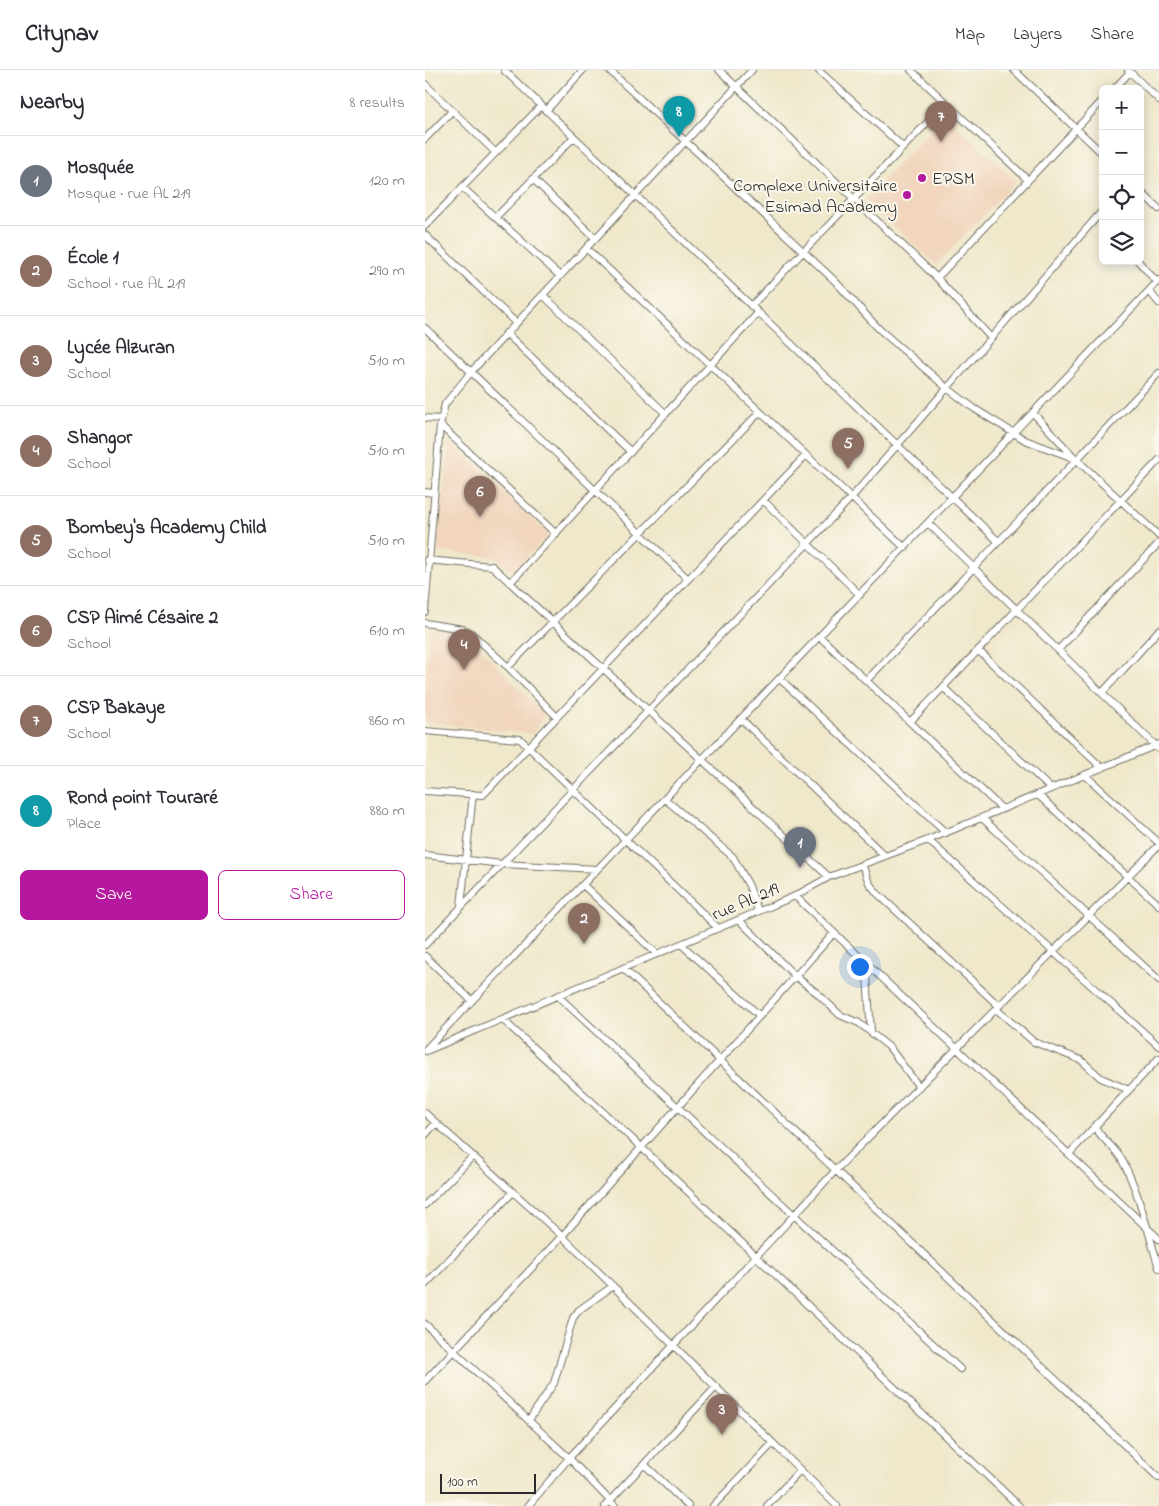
<!DOCTYPE html>
<meta charset="utf-8">
<style>
:root{--surface:#fff;--page:#f7f7f7;--text:#2b2b33;--muted:#7c7c81;--line:#e1e1e2;--accent:#b5179e}
body{margin:0;font-family:"Indie Flower",sans-serif;background:var(--page);color:var(--text)}
.controls{position:absolute;right:15px;top:15px;display:grid;overflow:hidden;border-radius:8px;box-shadow:0 2px 12px #0003}
.controls button{width:45px;height:45px;display:grid;place-items:center;padding:0;border:0;border-bottom:1px solid var(--line);background:var(--surface);color:var(--text);font:25px sans-serif}
.scale{position:absolute;left:15px;bottom:12px;width:96px;box-sizing:border-box;padding-left:5px;border:2px solid #2b2b2b;border-top:0;font-size:14px;line-height:18px;white-space:nowrap;color:#2b2b2b;-webkit-text-stroke:4px #fbf7ec;paint-order:stroke}
.you{position:absolute;left:434px;top:896px;width:18px;height:18px;margin:-12px;border:4px solid #fff;border-radius:50%;background:#1a73e8;box-shadow:0 0 0 8px #1a73e833}
.badge{display:grid;place-items:center;width:32px;height:32px;border-radius:50%;background:var(--accent);color:#fff;font-size:16px;font-weight:700}
.pin{position:absolute;translate:-50% -41px;filter:drop-shadow(0 1px 2px #0008)}
.pin::after{content:'';position:absolute;top:26px;width:18px;height:15px;background:inherit;clip-path:polygon(0 0,100% 0,50% 100%)}
.list{margin:0;padding:0;list-style:none}
h2{display:flex;justify-content:space-between;align-items:center;height:65px;margin:0;padding:0 20px;font-size:21px}
h2 small{font-size:16px;font-weight:400;color:var(--muted)}
.list li{display:grid;grid-template-columns:32px 1fr auto;gap:15px;align-items:center;box-sizing:border-box;height:90px;padding:0 20px;border-top:1px solid var(--line)}
.list b{display:block;font-size:19px;white-space:nowrap}
.list p{margin:0;font-size:16px;white-space:nowrap;color:var(--muted)}
.list em{font-size:16px;font-style:normal;color:var(--muted)}
.actions{display:flex;gap:10px;padding:15px 20px}
.actions a{flex:1;padding:11px 0;border:1px solid var(--accent);border-radius:8px;text-align:center;font-size:18px;color:var(--accent)}
.actions .main{background:var(--accent);color:#fff}
.icon{flex:none;width:28px;height:28px;fill:none;stroke:currentColor;stroke-width:2;stroke-linecap:round;stroke-linejoin:round}
.map{position:relative;flex:none;width:734px;height:1436px;overflow:hidden}
header{display:flex;align-items:center;gap:30px;box-sizing:border-box;height:70px;padding:0 25px;background:var(--surface);border-bottom:1px solid var(--line)}
header strong{font-size:24px}
nav{display:flex;gap:28px;margin-inline-start:auto;font-size:18px}
main{display:flex}
aside{flex:1;background:var(--surface)}
.map>svg:first-child{display:block}
</style>
<header>
<strong>Citynav</strong>
<nav><a>Map</a><a>Layers</a><a>Share</a></nav>
</header>
<main>
<aside>
<h2>Nearby<small>8 results</small></h2>
<ul class="list">
<li><span class="badge" style="background:#6b7280">1</span><div><b>Mosquée</b><p>Mosque · rue AL 219</p></div><em>120 m</em></li>
<li><span class="badge" style="background:#8d6e63">2</span><div><b>École 1</b><p>School · rue AL 219</p></div><em>290 m</em></li>
<li><span class="badge" style="background:#8d6e63">3</span><div><b>Lycée Alzuran</b><p>School</p></div><em>510 m</em></li>
<li><span class="badge" style="background:#8d6e63">4</span><div><b>Shangor</b><p>School</p></div><em>510 m</em></li>
<li><span class="badge" style="background:#8d6e63">5</span><div><b>Bombey's Academy Child</b><p>School</p></div><em>510 m</em></li>
<li><span class="badge" style="background:#8d6e63">6</span><div><b>CSP Aimé Césaire 2</b><p>School</p></div><em>610 m</em></li>
<li><span class="badge" style="background:#8d6e63">7</span><div><b>CSP Bakaye</b><p>School</p></div><em>860 m</em></li>
<li><span class="badge" style="background:#0f9aa8">8</span><div><b>Rond point Touraré</b><p>Place</p></div><em>880 m</em></li>
</ul>
<div class="actions"><a class="main">Save</a><a>Share</a></div>
</aside>
<div class="map">
<svg width="734" height="1436" viewBox="0 0 734 1436">
<rect width="100%" height="100%" fill="#fbf7ec"/>
<filter id="ink" filterUnits="userSpaceOnUse"><feTurbulence type="fractalNoise" baseFrequency=".02" numOctaves="2"/><feDisplacementMap in="SourceGraphic" scale="10" xChannelSelector="R" yChannelSelector="G"/><feConvolveMatrix kernelMatrix="1 2 1 2 8 2 1 2 1" color-interpolation-filters="sRGB"/></filter>
<filter id="wash" filterUnits="userSpaceOnUse"><feTurbulence type="fractalNoise" baseFrequency=".0096" numOctaves="4" result="noise"/><feDisplacementMap in="SourceGraphic" scale="20" xChannelSelector="R" yChannelSelector="G"/><feGaussianBlur stdDeviation="1.12" result="paint"/><feColorMatrix in="noise" values="0 0 0 0 0 0 0 0 0 0 0 0 0 0 0 0 0 1.4 0 .05"/><feComposite in="paint" operator="in"/></filter>
<g filter="url(#wash)">
<rect width="100%" height="100%" fill="#efe8cb"/>
<path fill="#f1d5bd" d="M520 45 591 111 511 195 440 129Z
M24 370 124 465 88 502 70 487 12 481Z
M5 559 38 561 57 580 119 644 108 664 0 652V620Z"/>
</g>
<g filter="url(#ink)">
<g fill="none" stroke-linecap="round" stroke-linejoin="round">
<g stroke="#706d63" stroke-width="8">
<path id="street" d="M79 0 573 471
M184 0 409 210 454 259 522 318 550 339 600 370 651 389
M294 0 512 208 566 268
M393 0 478 77
M486 0 603 110
M589 0 678 84
M703 0 734 30
M0 14 70 82
M689 19 705 2
M121 41 158 0
M0 69 27 41
M108 109 170 168
M37 117 135 206
M715 121 734 139
M71 147 149 67
M0 156 116 36
M0 165 91 253
M161 178 480 478
M713 191 732 212
M512 208 678 30
M724 221 734 233
M118 225 241 344
M326 236 521 33
M0 258 263 509
M81 263 206 382
M608 343 651 389 734 466
M0 348 16 349
M15 355 131 464
M0 422 9 423
M338 430 435 525
M504 454 734 679
M2 490 67 496 404 807
M85 513 333 243
M0 542 15 355 20 334 46 302 327 0
M0 553 38 559 46 563 83 597 132 647
M395 567 577 739
M553 580 677 698
M633 580 734 473
M83 597 335 342
M355 609 521 763
M442 610 734 303
M518 617 626 719
M677 623 734 560
M316 649 459 785
M485 652 734 390
M0 661 95 669 293 858
M660 705 734 773
M0 721 58 725 381 385
M613 725 734 835
M240 729 308 787 324 816 333 841
M557 748 734 910
M503 770 734 976
M0 785 77 794 172 799
M437 794 444 813 452 823 574 936
M158 815 232 884
M370 826 734 1169
M36 836 48 724
M314 850 370 906 392 923 415 945 434 953 464 977 494 1017
M256 874 335 946
M0 875 426 428 678 140
M0 886 47 931
M441 893 446 961
M198 898 734 1408
M133 926 535 1299
M571 939 609 972 656 990 676 1008 704 1020
M77 949 216 1077 594 1436
M0 980 734 210
M1 981 370 826 404 807 503 770 734 674
M0 1043 137 1166 412 1436
M670 1056C675 1069 690 1076 698 1092 715 1124 723 1163 734 1198
M0 1065 11 1053
M644 1084 734 988
M0 1135 48 1086
M0 1215 88 1122
M0 1254 144 1388 190 1436
M0 1311 137 1166 409 863
M104 1350 129 1313 148 1248 154 1240 188 1216
M219 1394 263 1436
M103 1436 144 1388 410 1101 734 775
M180 1436 291 1317
M288 1436 348 1373
M342 1436 375 1400"/>
</g>
<use href="#street" stroke="#fff" stroke-width="6"/>
</g>
</g>
<g fill="#b5179e" stroke="#fbf7ec" stroke-width="2">
<circle cx="497" cy="108" r="5"/>
<circle cx="482" cy="125" r="5"/>
</g>
<g text-anchor="middle" stroke-width="4" stroke-linejoin="round" paint-order="stroke">
<g font-size="18" fill="#2b2b2b" stroke="#fbf7ec" text-anchor="start">
<text x="507" y="114">EPSM</text>
<text x="472" y="121" text-anchor="end">Complexe Universitaire<tspan x="472" dy="21">Esimad Academy</tspan></text>
</g>
<g font-size="18" fill="#2b2b2b" stroke="#fbf7ec">
<text transform="translate(320 831) rotate(-23)" y="6">rue AL 219</text>
</g>
</g>
</svg>
<div class="controls">
<button>+</button>
<button>−</button>
<button><svg class="icon" aria-label="locate" viewBox="0 0 24 24"><circle cx="12" cy="12" r="6"/><path d="M12 2v4M12 18v4M2 12h4M18 12h4"/></svg></button>
<button><svg class="icon" aria-label="layers" viewBox="0 0 24 24"><path d="M12 4l9 5-9 5-9-5zM3 14l9 5 9-5"/></svg></button>
</div>
<div class="scale">100 m</div>
<div class="you"></div>
<div class="pin badge" style="left:375px;top:798px;background:#6b7280">1</div>
<div class="pin badge" style="left:159px;top:874px;background:#8d6e63">2</div>
<div class="pin badge" style="left:297px;top:1365px;background:#8d6e63">3</div>
<div class="pin badge" style="left:39px;top:600px;background:#8d6e63">4</div>
<div class="pin badge" style="left:423px;top:399px;background:#8d6e63">5</div>
<div class="pin badge" style="left:55px;top:447px;background:#8d6e63">6</div>
<div class="pin badge" style="left:516px;top:72px;background:#8d6e63">7</div>
<div class="pin badge" style="left:254px;top:67px;background:#0f9aa8">8</div>
</div>
</main>
